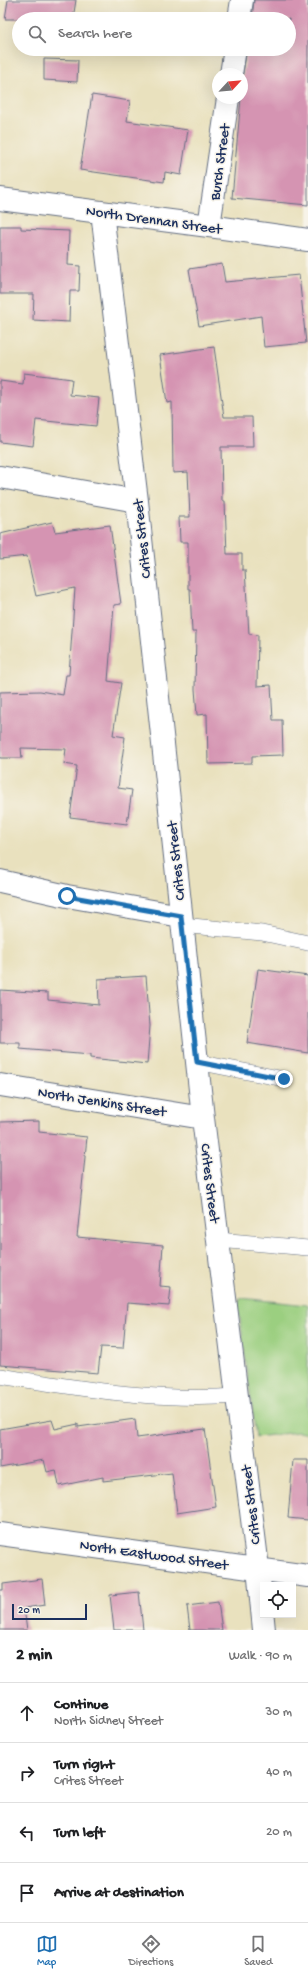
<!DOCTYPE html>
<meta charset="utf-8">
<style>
:root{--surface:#fff;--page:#f2f2f2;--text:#202124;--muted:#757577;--line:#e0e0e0;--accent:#1f6fb2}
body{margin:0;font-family:"Gochi Hand",sans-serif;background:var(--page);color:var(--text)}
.controls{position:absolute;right:12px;bottom:12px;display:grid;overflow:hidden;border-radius:0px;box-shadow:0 4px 16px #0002}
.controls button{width:36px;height:36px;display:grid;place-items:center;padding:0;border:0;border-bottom:1px solid var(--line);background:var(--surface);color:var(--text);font:20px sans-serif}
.compass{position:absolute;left:212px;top:68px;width:36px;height:36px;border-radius:50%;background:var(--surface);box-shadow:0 4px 16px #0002;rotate:64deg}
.scale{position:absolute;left:12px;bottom:10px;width:75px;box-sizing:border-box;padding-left:4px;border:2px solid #1b2f5e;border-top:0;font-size:11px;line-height:14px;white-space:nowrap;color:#1b2f5e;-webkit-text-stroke:3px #f7f3e8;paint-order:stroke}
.stop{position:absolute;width:12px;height:12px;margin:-9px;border:3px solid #1f6fb2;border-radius:50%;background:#fff}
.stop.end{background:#1f6fb2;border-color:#fff;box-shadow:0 1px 4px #0008}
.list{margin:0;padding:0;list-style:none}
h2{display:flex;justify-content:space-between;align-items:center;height:52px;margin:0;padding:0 16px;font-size:17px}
h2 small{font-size:13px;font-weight:400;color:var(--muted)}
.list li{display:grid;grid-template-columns:26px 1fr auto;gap:12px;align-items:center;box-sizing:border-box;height:60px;padding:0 16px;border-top:1px solid var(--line)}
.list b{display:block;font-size:15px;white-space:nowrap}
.list p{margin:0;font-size:13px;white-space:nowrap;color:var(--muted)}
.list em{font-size:13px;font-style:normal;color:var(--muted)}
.icon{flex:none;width:22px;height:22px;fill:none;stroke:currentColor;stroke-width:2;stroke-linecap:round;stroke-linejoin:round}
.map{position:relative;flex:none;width:308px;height:1630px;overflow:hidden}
.search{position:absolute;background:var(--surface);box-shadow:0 4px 16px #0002;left:12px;right:12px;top:12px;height:44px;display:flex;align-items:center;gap:10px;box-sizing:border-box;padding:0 14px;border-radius:22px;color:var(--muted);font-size:15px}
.sheet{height:292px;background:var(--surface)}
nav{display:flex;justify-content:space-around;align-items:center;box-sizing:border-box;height:56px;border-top:1px solid var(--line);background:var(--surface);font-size:11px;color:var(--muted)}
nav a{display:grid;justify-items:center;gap:2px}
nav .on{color:var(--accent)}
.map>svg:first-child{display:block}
</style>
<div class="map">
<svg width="308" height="1630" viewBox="0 0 308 1630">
<rect width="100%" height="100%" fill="#f7f3e8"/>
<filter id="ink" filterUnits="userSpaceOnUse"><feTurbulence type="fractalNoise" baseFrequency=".025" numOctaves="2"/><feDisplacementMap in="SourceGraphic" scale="8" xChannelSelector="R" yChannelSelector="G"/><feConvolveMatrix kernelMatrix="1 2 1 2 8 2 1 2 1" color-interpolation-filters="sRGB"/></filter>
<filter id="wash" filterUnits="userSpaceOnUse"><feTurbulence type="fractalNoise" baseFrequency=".012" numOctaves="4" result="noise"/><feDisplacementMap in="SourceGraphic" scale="16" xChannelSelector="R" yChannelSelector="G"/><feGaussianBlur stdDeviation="0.9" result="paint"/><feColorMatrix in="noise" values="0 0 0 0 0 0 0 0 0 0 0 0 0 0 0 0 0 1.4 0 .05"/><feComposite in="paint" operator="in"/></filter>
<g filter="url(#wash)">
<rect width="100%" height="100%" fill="#e9e1be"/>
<path fill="#9bcf80" stroke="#5b7f6f" d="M241 1298 308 1305V1434L298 1432 256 1437 238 1304Z"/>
<g id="blocks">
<path fill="#d594b2" d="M8 0H76L73 19H5Z
M254 0H308V205L232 198 241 98H242V79L247 49H289V19H252Z
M44 59 78 60 77 82 44 80Z
M92 95 130 101 127 121 188 130 181 175 165 172 164 182 80 170Z
M0 226H21V229L69 231 68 265 80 266 79 291H70L69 322 33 320 34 294H0Z
M222 264 225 282 299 275 306 343 264 347 261 316 199 326 189 269Z
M214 347 224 417H252L253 447H221L222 501H225L227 554H242V570H245L249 634 258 635 257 686 271 685 273 720H282L283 755 252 756V763L208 764 207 714 197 715 195 689 196 632H192L190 589H188V542H180L179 517H190L188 472 173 473 172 402 167 403 160 355Z
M24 373 72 379 70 395 99 398 96 426 36 420 33 446 0 442V381L23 384Z
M52 522 55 532 110 525 121 604 114 605 108 681 121 683 113 735 125 737 118 788 132 790 127 824 70 817 77 766 64 764 66 749 21 748 22 758H0V692L40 691 63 695 66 675H69L75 588 36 596 27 556 0 559V534Z
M258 969 308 976V1053L247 1043Z
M146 976 150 1026 147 1064 90 1058V1055L20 1049V1043H0V990L48 993V1000L99 1005 98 979Z
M39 1121V1132L87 1137 77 1237 163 1245 160 1286 171 1287 169 1306 127 1303 123 1348 101 1347 98 1373 0 1365V1122Z
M135 1419 137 1438 205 1429 216 1507 177 1513 172 1473 103 1481V1477L59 1486 56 1470 47 1472 44 1460 0 1468V1429L52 1420 55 1429 78 1424V1427Z
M293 1460H308V1520L288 1518Z
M42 1579 45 1605 24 1608 27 1630H0V1590H3V1584Z
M139 1592 143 1630H114L110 1595Z
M218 1602 222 1630H190L187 1606Z"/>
</g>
</g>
<g filter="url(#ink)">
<use href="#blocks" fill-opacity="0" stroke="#636d80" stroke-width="1"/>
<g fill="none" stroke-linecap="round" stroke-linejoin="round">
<g stroke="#636d80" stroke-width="16">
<path id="service" d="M182 925 262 933 308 943
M197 1062 284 1079
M218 1240 308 1248
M0 1376C78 1388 158 1402 237 1396"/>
</g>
<g stroke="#636d80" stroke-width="24">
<path id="minor" d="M239 19 242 0
M231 74 235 49
M0 199 209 226 308 240
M102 212 137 501 203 1118 258 1568 264 1630
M209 226 228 98
M0 477 137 501
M0 881 67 896 181 916
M0 1085 203 1118
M0 1534 308 1576"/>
</g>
<use href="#service" stroke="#fff" stroke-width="15"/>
<use href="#minor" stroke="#fff" stroke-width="22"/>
</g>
</g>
<g fill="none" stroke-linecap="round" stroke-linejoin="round" filter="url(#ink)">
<path stroke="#1f6fb2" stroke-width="5" d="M67 896 181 916 197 1062 284 1079"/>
</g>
<g text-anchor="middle" stroke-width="3" stroke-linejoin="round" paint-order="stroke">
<g font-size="15" fill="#1b2f5e" stroke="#f7f3e8">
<text transform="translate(219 162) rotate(-82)" y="5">Burch Street</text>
<text transform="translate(154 219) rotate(8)" y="5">North Drennan Street</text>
<text transform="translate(141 539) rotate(-96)" y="5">Crites Street</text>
<text transform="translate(175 861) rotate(-96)" y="5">Crites Street</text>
<text transform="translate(102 1101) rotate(9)" y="5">North Jenkins Street</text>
<text transform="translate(211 1183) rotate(83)" y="5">Crites Street</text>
<text transform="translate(250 1505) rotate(-97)" y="5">Crites Street</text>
<text transform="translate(154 1554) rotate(8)" y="5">North Eastwood Street</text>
</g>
</g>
</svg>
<div class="controls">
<button><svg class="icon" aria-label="locate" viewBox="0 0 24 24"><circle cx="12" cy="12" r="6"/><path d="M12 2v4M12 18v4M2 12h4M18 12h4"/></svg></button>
</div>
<svg class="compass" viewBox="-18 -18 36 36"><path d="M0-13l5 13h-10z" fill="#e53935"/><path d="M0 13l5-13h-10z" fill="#757577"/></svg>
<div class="scale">20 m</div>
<div class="stop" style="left:67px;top:896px"></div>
<div class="stop end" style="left:284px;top:1079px"></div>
<div class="search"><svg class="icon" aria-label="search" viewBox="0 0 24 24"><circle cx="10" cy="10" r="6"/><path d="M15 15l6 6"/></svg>Search here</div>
</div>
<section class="sheet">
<h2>2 min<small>Walk · 90 m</small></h2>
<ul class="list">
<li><svg class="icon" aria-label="ahead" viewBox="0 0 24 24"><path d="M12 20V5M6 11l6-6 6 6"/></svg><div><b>Continue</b><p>North Sidney Street</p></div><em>30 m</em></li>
<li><svg class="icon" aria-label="right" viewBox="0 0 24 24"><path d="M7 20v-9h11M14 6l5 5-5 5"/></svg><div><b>Turn right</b><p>Crites Street</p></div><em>40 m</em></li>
<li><svg class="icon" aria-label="left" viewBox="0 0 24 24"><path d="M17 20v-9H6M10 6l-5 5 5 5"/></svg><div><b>Turn left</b></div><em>20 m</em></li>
<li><svg class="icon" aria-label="arrive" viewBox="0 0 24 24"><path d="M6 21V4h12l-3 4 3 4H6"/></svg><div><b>Arrive at destination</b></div></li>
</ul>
</section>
<nav>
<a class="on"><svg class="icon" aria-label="map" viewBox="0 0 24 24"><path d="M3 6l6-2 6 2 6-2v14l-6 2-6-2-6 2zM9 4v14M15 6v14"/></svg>Map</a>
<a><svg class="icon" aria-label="directions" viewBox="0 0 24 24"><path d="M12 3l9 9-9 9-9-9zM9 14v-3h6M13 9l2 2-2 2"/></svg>Directions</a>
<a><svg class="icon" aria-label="saved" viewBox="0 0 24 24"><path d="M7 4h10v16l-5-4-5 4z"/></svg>Saved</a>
</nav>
